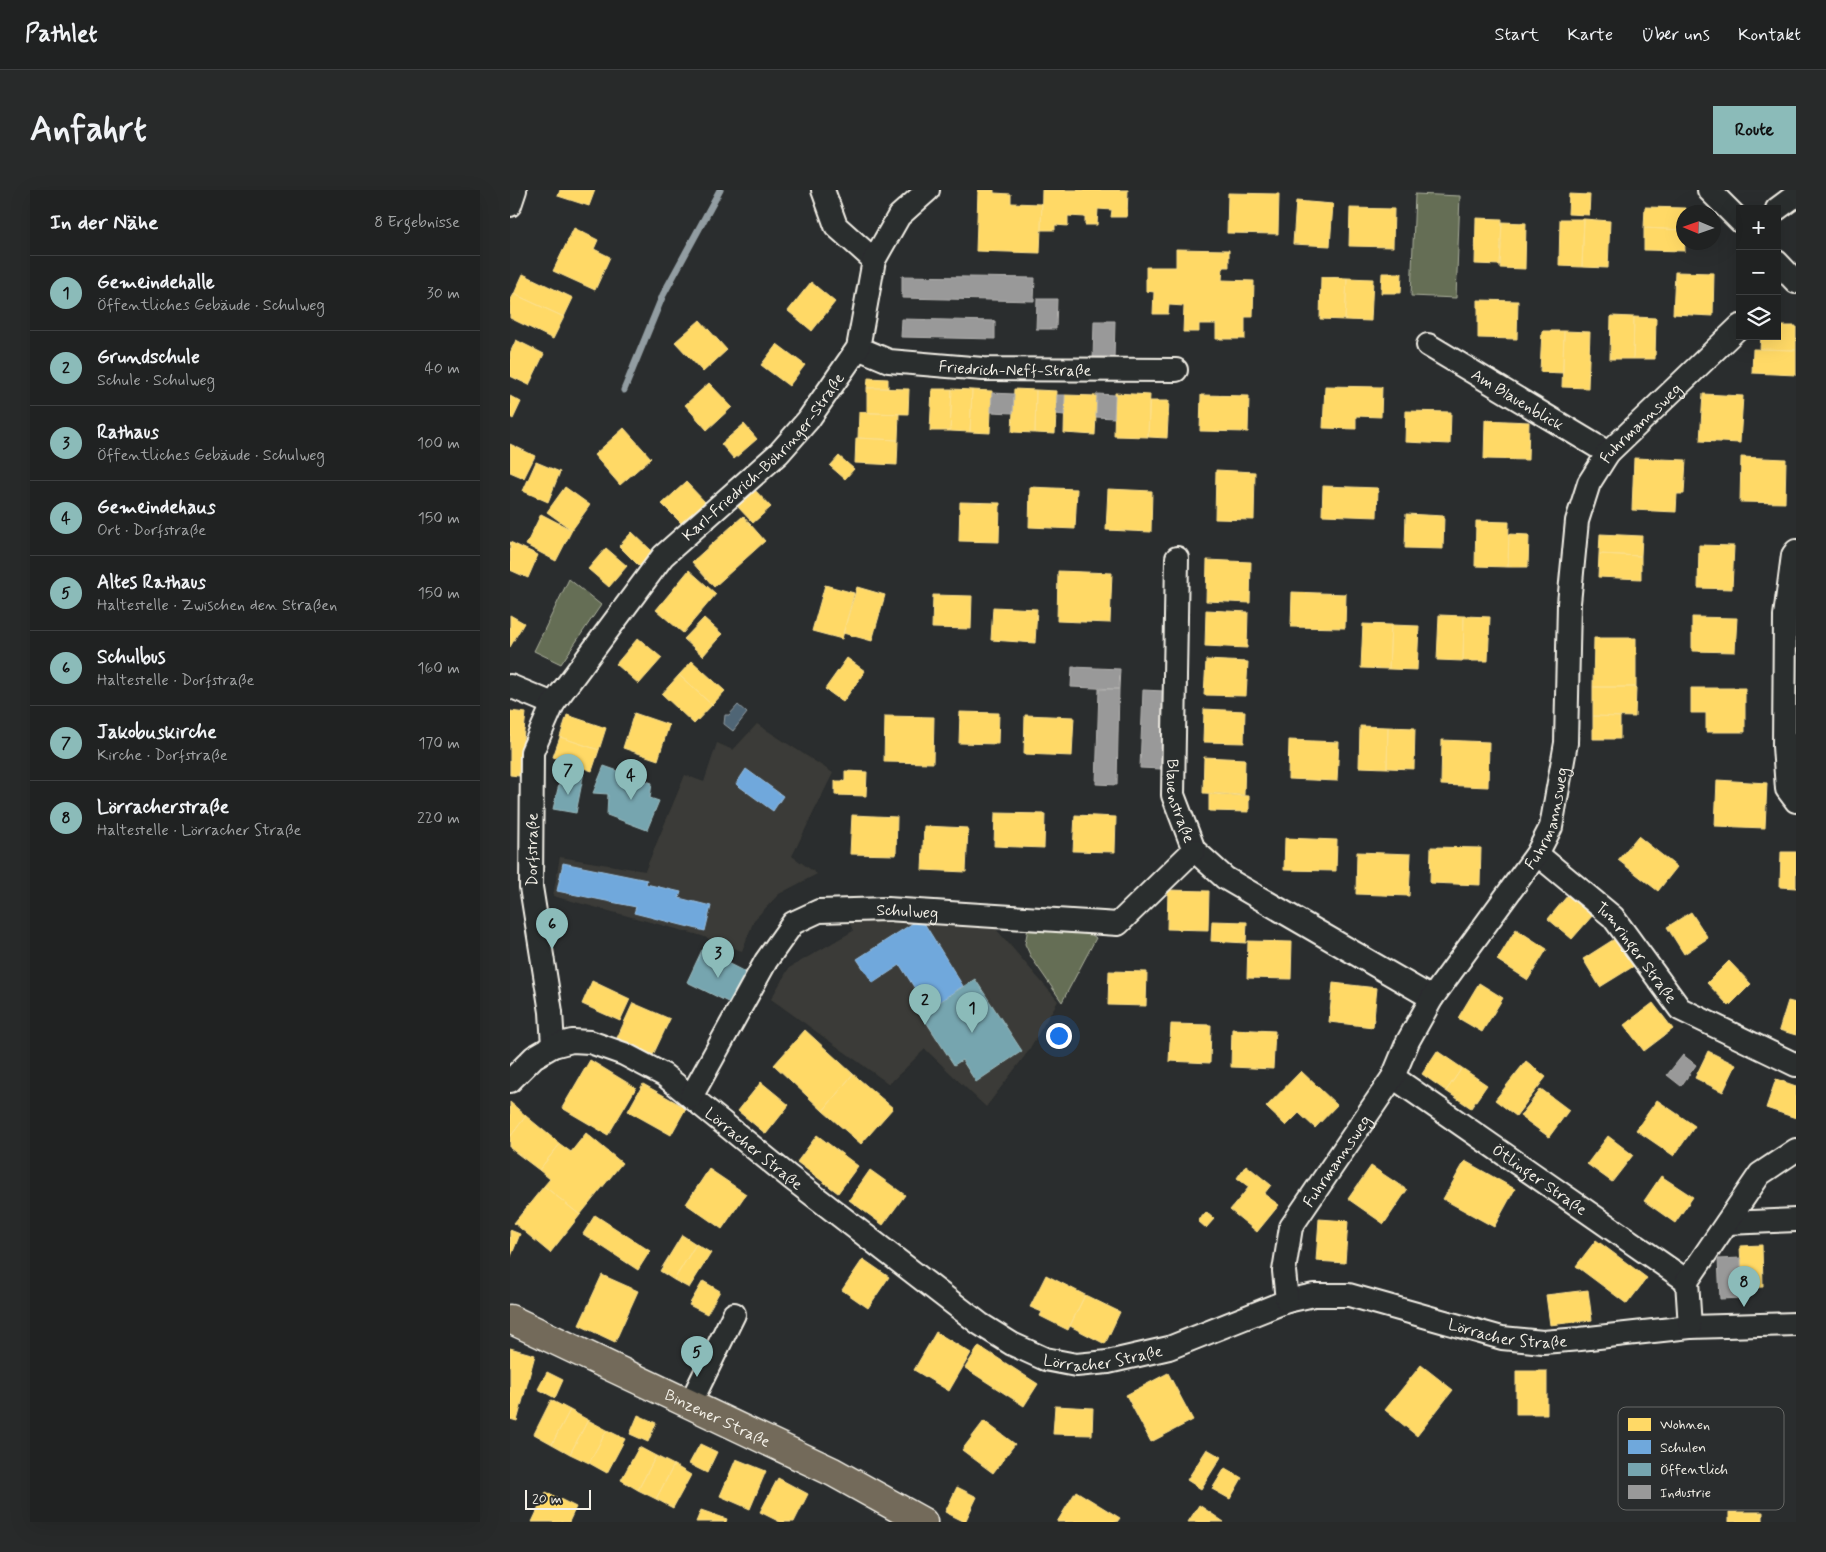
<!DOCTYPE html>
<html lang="de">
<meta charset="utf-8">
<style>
:root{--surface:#202222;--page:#282a2a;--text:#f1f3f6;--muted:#a2a4a5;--line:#3d3f40;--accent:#8bbbb9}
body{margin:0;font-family:Mynerve,sans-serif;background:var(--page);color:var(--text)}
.controls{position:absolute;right:15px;top:15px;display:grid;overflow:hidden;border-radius:0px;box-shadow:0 5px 20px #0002}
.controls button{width:45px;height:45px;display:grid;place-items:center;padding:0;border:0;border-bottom:1px solid var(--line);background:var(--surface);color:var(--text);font:25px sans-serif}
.compass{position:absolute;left:1166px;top:15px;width:45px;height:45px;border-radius:50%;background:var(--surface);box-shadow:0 5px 20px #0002;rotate:272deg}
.scale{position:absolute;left:15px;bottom:12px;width:66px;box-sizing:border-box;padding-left:5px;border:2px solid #f4f1e8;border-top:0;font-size:14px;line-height:18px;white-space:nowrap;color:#f4f1e8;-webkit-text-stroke:4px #2a2d2e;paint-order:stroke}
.you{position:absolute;left:548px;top:845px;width:18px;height:18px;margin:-12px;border:4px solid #fff;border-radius:50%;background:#1a73e8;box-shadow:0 0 0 8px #1a73e833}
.badge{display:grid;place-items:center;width:32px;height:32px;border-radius:50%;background:var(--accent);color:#111;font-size:16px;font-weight:700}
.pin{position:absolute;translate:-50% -41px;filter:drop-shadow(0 1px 2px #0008)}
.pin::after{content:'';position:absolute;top:26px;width:18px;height:15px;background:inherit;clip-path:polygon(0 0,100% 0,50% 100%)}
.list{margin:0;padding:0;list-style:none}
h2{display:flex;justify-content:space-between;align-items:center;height:65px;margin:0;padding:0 20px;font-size:21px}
h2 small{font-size:16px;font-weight:400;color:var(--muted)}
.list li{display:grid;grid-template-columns:32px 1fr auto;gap:15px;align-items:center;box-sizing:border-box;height:75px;padding:0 20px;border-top:1px solid var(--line)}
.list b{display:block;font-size:19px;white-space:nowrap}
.list p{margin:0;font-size:16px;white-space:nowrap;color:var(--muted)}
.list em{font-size:16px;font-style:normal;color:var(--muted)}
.icon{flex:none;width:28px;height:28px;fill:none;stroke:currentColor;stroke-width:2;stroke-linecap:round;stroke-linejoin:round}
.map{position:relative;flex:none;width:1286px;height:1332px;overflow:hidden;border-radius:0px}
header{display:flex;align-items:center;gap:30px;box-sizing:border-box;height:70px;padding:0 25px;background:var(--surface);border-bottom:1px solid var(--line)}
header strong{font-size:24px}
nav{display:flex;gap:28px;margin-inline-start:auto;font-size:18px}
.intro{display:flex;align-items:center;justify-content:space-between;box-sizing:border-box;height:120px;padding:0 30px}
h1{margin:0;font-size:35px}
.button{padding:12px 22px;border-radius:0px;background:var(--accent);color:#111;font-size:18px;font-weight:700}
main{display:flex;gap:30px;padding:0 30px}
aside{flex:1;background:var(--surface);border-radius:0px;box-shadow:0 5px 20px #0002}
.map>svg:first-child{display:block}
</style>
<header>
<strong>Pathlet</strong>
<nav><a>Start</a><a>Karte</a><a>Über uns</a><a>Kontakt</a></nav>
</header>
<div class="intro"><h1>Anfahrt</h1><a class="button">Route</a></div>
<main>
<aside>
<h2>In der Nähe<small>8 Ergebnisse</small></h2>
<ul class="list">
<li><span class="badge">1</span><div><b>Gemeindehalle</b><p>Öffentliches Gebäude · Schulweg</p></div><em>30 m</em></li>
<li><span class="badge">2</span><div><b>Grundschule</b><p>Schule · Schulweg</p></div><em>40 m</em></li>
<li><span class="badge">3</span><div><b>Rathaus</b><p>Öffentliches Gebäude · Schulweg</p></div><em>100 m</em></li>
<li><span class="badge">4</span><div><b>Gemeindehaus</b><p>Ort · Dorfstraße</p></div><em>150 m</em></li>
<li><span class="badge">5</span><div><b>Altes Rathaus</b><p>Haltestelle · Zwischen den Straßen</p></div><em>150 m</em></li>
<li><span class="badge">6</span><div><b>Schulbus</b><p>Haltestelle · Dorfstraße</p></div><em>160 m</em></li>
<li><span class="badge">7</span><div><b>Jakobuskirche</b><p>Kirche · Dorfstraße</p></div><em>170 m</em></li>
<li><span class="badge">8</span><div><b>Lörracherstraße</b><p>Haltestelle · Lörracher Straße</p></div><em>220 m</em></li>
</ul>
</aside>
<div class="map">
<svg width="1286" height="1332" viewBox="0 0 1286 1332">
<rect width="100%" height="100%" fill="#2a2d2e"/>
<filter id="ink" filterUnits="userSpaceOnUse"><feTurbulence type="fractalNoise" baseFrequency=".02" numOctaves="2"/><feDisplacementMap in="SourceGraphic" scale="10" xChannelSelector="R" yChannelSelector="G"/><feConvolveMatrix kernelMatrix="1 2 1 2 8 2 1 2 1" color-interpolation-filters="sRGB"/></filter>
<g filter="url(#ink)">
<path fill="#3b3b37" d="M247 534 323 583 282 666 307 684 269 704 244 730 232 761 189 745 43 706 50 667 135 681 175 585 194 592 207 553 223 560Z
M338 728 480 732 548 811 517 863 476 917 415 859 379 894 261 809 279 778 343 741Z"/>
<path fill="#656e54" stroke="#acb09e" d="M905 4 950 6 946 108 901 106Z
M59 389 91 415 51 474 24 461Z
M518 738 577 741 586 748 552 812 521 767 515 754Z"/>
<path fill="#506574" stroke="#929da2" d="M228 515 237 523 223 541 214 534 215 525H219Z"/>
<path fill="#ffd966" stroke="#fce08d" d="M50 0H85L79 16 48 6Z
M468 0H484V3L501 4V13L532 14 530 63 466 61Z
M532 0H618L617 27H601L602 20 588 19 587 35H575V27L558 26V36L545 35V40H531Z
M718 3 769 4 768 44 717 43Z
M1059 4 1080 5 1079 25 1058 24Z
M786 11 823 14 820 56 783 54Z
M1135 17 1176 18V22H1174V40L1134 38Z
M840 18 884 19 883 57 839 56Z
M966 28 992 29 990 75 965 74Z
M1050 29H1074L1072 77 1049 76Z
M1074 29 1100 31 1098 78 1072 77Z
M992 32 1016 33 1015 79 990 78Z
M64 38 88 50 84 59 100 67 85 100 43 81Z
M1134 38 1174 40 1175 61 1134 60Z
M666 59 719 60V77H713L712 90 744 91 743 127H735V149H706V134H689V142H673L674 116 659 115 658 124H643L644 102 636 101V77H666Z
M1165 82 1204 83 1203 126 1163 124Z
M872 83H892L891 103H871Z
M13 84 63 108 54 127 4 104Z
M811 87 837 88 835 130 810 129Z
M837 88 863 89 861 131 835 130Z
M301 92 325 112 302 141 278 121Z
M4 104 54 127 43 149 0 128V111Z
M968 110 1008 111 1007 149 968 148Z
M1101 126 1124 127 1123 169H1100Z
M1124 127 1146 128 1145 169H1123Z
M190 130 217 160 193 182 165 152Z
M1267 136H1286V160L1250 159 1251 146H1267Z
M1032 141H1054L1053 183 1030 182Z
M1054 141 1080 142 1078 198 1052 197Z
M6 150 34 164 19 195 0 186V163Z
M267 154 295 175 279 196 251 175Z
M1243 159 1286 160V185L1242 183Z
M358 188 378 189V198H357Z
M199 193 222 217 197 240 175 215Z
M815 196 872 197 871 227 846 226V239L813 238Z
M357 198 399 199 398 224 357 223Z
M422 199H442L440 241H420Z
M442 199 462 200 460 242 440 241Z
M504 199 526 200 525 243 502 242Z
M462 200 482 201 480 243 460 242Z
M526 200 547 201 545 244 525 243Z
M605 203 640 205 638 247 604 246Z
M1193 204 1233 206 1230 253 1190 251Z
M555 205 587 206 585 245 554 243Z
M691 205 739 206 738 242 690 241Z
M0 206 11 212 3 229 0 227Z
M639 211H659L657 248 638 247Z
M896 221 941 222 940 254 895 252Z
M349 222 389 224 388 250 348 248Z
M975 230 1019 232 1018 270 974 269Z
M234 234 247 249 224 269 211 254Z
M114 238 141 268 110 295 84 265Z
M346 248 388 250 387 275 345 273Z
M0 254 25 266 14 288 0 282Z
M329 266 344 279 335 289 320 276Z
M1231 267 1276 269 1275 313 1230 312Z
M1124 268 1176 270 1174 304H1167L1166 322 1122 320Z
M26 272 50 282 38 312 13 301Z
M706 280 745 282 744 330 705 329Z
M176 292 196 313 173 335 152 314Z
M813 296 868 298 867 327 812 325Z
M55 297 80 315 62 340 37 322Z
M520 297 567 299 565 339 519 337Z
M243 298 261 317 243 333 226 315Z
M598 299 642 301 641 342 596 340Z
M450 312 490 313 489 352 449 351Z
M31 324 62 340 46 371 16 355Z
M896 324 934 326 933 359 895 358Z
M233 326 255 351 204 397 182 372Z
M966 331 999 332 998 377 965 376Z
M122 342 143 362 129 376 109 356Z
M999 344 1019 345 1018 377H998Z
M1090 344 1132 346 1131 366 1089 364Z
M0 352 28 365 18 388 0 380Z
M1189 355 1224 356 1222 399 1188 398Z
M96 358 117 376 99 397 78 379Z
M1089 364 1131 366V389L1088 387Z
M697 370 741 372 740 413 696 411Z
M179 380 206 404 173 443 146 420Z
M548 381 602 383 600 433 547 431Z
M315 395 344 403 332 449 302 441Z
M347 397 375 405 362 451 333 443Z
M782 402 836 404 835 438 781 437Z
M423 405 462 406 461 439 422 438Z
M483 417 527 419 525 453 481 450Z
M696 420 738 422 737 458 695 456Z
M0 425 14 433 0 457Z
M929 425 954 426 953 471 927 470Z
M954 426 980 427 978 471H953Z
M1182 427 1227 428 1225 462 1182 461Z
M194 428 212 444 193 466 174 449Z
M853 434 881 435 879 479 851 478Z
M881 435 909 436 907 480 879 479Z
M128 448 152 468 129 494 106 474Z
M1084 448H1126V497H1083Z
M337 468 355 481 333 512 315 499Z
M696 470 738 472 736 506 694 505Z
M182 471 215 501 202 515 169 485Z
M169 485 202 515 184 534 152 504Z
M1083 497H1126L1125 527 1083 526Z
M1181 498H1235V542H1196V523H1181Z
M694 519 735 521 734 553 693 552Z
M0 521 16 523 9 586 0 585Z
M450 522 489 523 488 554 449 553Z
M124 523 159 535 148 570 113 558Z
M57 525 96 538 89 560 50 547Z
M515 525 564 527 562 566 514 564Z
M375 526 424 527 423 573 374 572Z
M1083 526 1110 527V549H1083Z
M850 536 878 537 877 578 849 577Z
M878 537 905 538 904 579 877 578Z
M50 547 89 560 82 581 43 567Z
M779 550 829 552 827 591 778 589Z
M932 550 979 552 978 597 931 595Z
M694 567 735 569 734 605 693 603Z
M335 581 357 582 356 606 325 605V591H335Z
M1207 590 1257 593 1255 638 1205 636Z
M699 604 739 606V622L699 621Z
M485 623 535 624 534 658 484 656Z
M342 625 387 627 386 665 340 664Z
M565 625 606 627 605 662 563 661Z
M414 636 458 638 456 682 412 680Z
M1128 646 1167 677 1148 701 1108 670Z
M775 648 827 650 826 681 774 680Z
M921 657 971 658 970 695 920 693Z
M847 662 901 664 899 706 846 704Z
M1271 662H1286V698L1270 697Z
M658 700 699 701 698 740 657 739Z
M1058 705 1083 725 1062 749 1038 729Z
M1181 722 1198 748 1174 764 1157 737Z
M702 731 737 732 736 753 701 751Z
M1006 739 1037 759 1018 790 987 770Z
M1106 748 1124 776 1090 797 1073 769Z
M738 751 782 752 781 789 737 788Z
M1219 771 1241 794 1219 816 1197 793Z
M599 781 637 782 636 816 598 815Z
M82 791 120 809 110 831 72 814Z
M823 793 867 798 863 837 819 832Z
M969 793 993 808 972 842 948 828Z
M1278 811 1286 813V845L1269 840Z
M123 813 160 829 143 865 107 848Z
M1143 813 1163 839 1134 861 1114 835Z
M661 834 701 835 700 873 659 871Z
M722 839 765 841 763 879 721 877Z
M295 840 343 884 313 921 264 875Z
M927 861 952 878 936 901 912 884Z
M1198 861 1226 875 1213 902 1185 888Z
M80 870 126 898 98 945 52 918Z
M1016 871 1036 887 1006 926 985 910Z
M952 878 977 895 961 918 936 901Z
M791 881 827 915 805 938 789 923 776 936 756 917Z
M343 884 383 918 351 954 313 921Z
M1266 889 1286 896V928L1256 918Z
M251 892 279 915 256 944 228 921Z
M133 894 176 918 161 945 118 921Z
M1031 899 1059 920 1039 947 1010 926Z
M1147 910 1185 936 1164 966 1126 940Z
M0 912 16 926 0 947Z
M16 926 50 954 29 980 0 958V947Z
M76 943 112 973 70 1025 34 996 40 989 29 980 50 954 61 962Z
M307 945 348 976 328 1003 287 972Z
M1098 946 1123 965 1102 992 1077 974Z
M955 971 1005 999 984 1037 933 1009Z
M736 975 761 995 754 1004 769 1015 747 1042 720 1020 739 997 727 988Z
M861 976 897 1000 874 1034 838 1009Z
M199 979 236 1004 212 1039 176 1014Z
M360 980 395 1005 373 1035 339 1010Z
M1151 986 1183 1007 1165 1033 1134 1011Z
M34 996 70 1025 40 1063 4 1033Z
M696 1022 704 1029 696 1038 688 1031Z
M85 1025 140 1061 128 1080 73 1044Z
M809 1029 838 1031 835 1073 806 1071Z
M0 1040 10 1044 0 1069Z
M172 1045 186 1054 164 1090 150 1081Z
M1086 1050 1137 1088 1117 1114 1066 1076Z
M186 1054 201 1063 179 1098 164 1090Z
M1252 1055 1253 1097 1232 1098 1230 1056Z
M353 1069 379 1087 358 1118 332 1100Z
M92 1085 128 1101 105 1152 69 1135Z
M536 1085 575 1105 558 1140 530 1126 532 1122 520 1117Z
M193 1091 210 1101 197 1124 179 1115Z
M1078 1100 1082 1130 1040 1135 1036 1105Z
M575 1105 610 1122 595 1154 560 1136Z
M426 1142 461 1163 439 1201 404 1180Z
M469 1156 528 1194 514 1216 455 1178Z
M0 1158 25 1165 7 1231 0 1229Z
M911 1175 943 1200 907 1246 875 1220Z
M1006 1181H1037V1224H1006Z
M37 1182 53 1190 45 1208 28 1199Z
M658 1183 683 1230 641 1252 616 1205Z
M41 1210 60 1220 42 1254 24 1244Z
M545 1216 583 1218 582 1245 543 1244Z
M60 1220 78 1230 60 1264 42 1254Z
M128 1225 146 1233 138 1252 120 1244Z
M78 1230 97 1240 79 1273 60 1264Z
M474 1231 505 1254 483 1283 452 1260Z
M97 1240 115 1249 97 1283 79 1273Z
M190 1254 207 1262 197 1283 179 1274Z
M129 1257 146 1266 128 1300 111 1290Z
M697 1259 711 1267 691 1299 677 1290Z
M146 1266 164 1275 146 1309 128 1300Z
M226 1269 256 1281 240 1319 210 1306Z
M164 1275 181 1285 163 1318 146 1309Z
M715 1278 732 1288 720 1309 702 1299Z
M268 1288 298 1304 284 1332H270L250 1322Z
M447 1297 467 1307 455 1332 435 1322Z
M566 1301 610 1328 607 1332H547Z
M36 1302 66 1317 59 1332H22Z
M689 1315 714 1332H678Z
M191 1320 217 1329 216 1332H186Z
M1219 1322H1253V1332H1219Z"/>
<path fill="#6fa8dc" stroke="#97bee0" d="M236 579 273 606 263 621 226 594Z
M53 673 137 690 136 694 171 702 169 708 201 716 195 741 124 723 126 717 47 701Z
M411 728 453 796 418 819 390 775 363 793 347 769Z"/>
<path fill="#76a5af" stroke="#9cbcc0" d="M61 574 70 577 74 582 66 623 43 619 53 578Z
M94 576 142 593 140 608 149 611 137 640 97 625 98 604 83 603Z
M192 760 239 784 224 815 177 792Z
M465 789 512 861 466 892 452 870 444 875 411 824Z"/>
<path fill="#999" stroke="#b4b3b1" d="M392 86 525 88 524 111 392 108Z
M527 109H547L546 139H526Z
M392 129 485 131V149L391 147Z
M584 131H605L604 170H583Z
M482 203 504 204 503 223 481 222Z
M587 204 605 205 604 228 586 227Z
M547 205H555L554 225 546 224Z
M562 477 610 479 609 499 561 497Z
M589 499H609L607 595 586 594Z
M633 500 654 501 651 579 630 578Z
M1173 865 1186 875 1171 896 1157 885Z
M1231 1068 1232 1108 1210 1109 1208 1069Z"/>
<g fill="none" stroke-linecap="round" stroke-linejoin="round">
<path stroke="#929da2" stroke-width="7" d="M114 200 153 105 210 0"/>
<g stroke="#f4f1e8" stroke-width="26">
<g id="minor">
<path d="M313 0 326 36 364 70"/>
<path d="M1199 0 1230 31"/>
<path d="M0 15 5 0"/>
<path d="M1267 19 1286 5"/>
<path d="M1267 72 1286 92"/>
<path id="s1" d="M918 155 1098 263"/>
<path id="s2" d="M348 158 379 171 473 179 666 180"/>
<path d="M1286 361 1283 365 1275 426 1274 556 1277 599 1286 611"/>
<path id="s3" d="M667 368 663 605 684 660 715 688 922 808"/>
<path d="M0 496 43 514"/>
<path id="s4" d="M1027 664 1103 727 1170 819 1286 875"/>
<path id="s5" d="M43 856 41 822 21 697 22 562 43 514 153 366 269 263 298 230 348 158 364 70 389 26 418 0"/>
<path id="s6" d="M883 887 1177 1091"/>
<path id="s7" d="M0 891 24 867 43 856 62 851 80 852 114 864 154 885 281 988 470 1134 502 1154 535 1169 566 1175 598 1172 659 1158 777 1111 804 1105H839L992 1148 1033 1152 1070 1149 1180 1137 1286 1134"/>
<path id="s8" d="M181 907 256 771 283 733 309 721 377 719 608 734 684 660"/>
<path d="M1217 1033 1286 1030"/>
<path id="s9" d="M777 1111 774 1081 781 1037 883 887 898 851 922 808 1027 664 1041 637 1056 553 1059 413 1067 331 1079 293 1098 263 1230 136"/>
<path d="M1180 1137 1177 1091 1250 984 1286 960"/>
<path d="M180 1214 224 1124"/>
</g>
</g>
<g stroke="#f4f1e8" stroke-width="31">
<g id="major">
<path id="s10" d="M0 1129 323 1282 413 1332"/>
</g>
</g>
<use href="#minor" stroke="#2a2d2e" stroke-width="22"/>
<use href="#major" stroke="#736b5a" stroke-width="28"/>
</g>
</g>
<g text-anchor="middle" stroke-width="5" stroke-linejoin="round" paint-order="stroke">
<g font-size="16" fill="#f4f1e8" stroke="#2a2d2e">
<text dy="6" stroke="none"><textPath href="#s2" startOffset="160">Friedrich-Neff-Straße</textPath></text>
<text dy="6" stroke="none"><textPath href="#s1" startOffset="105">Am Blauenblick</textPath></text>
<text dy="6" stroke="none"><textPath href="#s9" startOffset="980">Fuhrmannsweg</textPath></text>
<text dy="6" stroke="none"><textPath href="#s5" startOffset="674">Karl-Friedrich-Böhringer-Straße</textPath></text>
<text dy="6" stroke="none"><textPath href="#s3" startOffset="244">Blauenstraße</textPath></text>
<text dy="6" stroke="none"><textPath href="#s9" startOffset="560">Fuhrmannsweg</textPath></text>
<text dy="6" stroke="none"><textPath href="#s5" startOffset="198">Dorfstraße</textPath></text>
<text dy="6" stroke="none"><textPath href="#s8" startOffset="319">Schulweg</textPath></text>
<text dy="6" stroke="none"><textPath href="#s4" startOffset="141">Tumringer Straße</textPath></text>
<text dy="6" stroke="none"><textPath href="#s7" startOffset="291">Lörracher Straße</textPath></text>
<text dy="6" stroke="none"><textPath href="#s9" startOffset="155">Fuhrmannsweg</textPath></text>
<text dy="6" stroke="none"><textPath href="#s6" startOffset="179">Ötlinger Straße</textPath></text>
<text dy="6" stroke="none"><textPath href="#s7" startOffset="1131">Lörracher Straße</textPath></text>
<text dy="6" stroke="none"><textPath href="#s7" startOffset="710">Lörracher Straße</textPath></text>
<text dy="6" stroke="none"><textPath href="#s10" startOffset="230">Binzener Straße</textPath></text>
</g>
</g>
<rect x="1108" y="1217" width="166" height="103" rx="8" fill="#2a2d2e" stroke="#676866" stroke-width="1"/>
<rect x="1118" y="1228" width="23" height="13" fill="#ffd966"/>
<rect x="1118" y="1250" width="23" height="14" fill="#6fa8dc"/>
<rect x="1118" y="1273" width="23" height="13" fill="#76a5af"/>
<rect x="1118" y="1295" width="23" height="14" fill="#999"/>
<g font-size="14" fill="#f4f1e8">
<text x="1150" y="1239">Wohnen</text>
<text x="1150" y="1262">Schulen</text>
<text x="1150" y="1284">Öffentlich</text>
<text x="1150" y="1307">Industrie</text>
</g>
</svg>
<div class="controls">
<button>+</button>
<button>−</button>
<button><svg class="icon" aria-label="layers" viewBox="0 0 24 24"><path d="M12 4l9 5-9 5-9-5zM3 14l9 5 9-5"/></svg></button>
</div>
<svg class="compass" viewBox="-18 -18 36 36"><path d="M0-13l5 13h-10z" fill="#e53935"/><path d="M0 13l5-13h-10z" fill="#a2a4a5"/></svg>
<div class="scale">20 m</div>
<div class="you"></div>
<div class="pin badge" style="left:462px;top:843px">1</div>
<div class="pin badge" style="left:415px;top:835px">2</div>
<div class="pin badge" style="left:208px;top:788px">3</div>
<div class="pin badge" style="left:121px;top:610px">4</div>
<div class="pin badge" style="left:187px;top:1187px">5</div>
<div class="pin badge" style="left:42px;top:759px">6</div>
<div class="pin badge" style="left:58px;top:605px">7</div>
<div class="pin badge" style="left:1234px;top:1117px">8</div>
</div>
</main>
